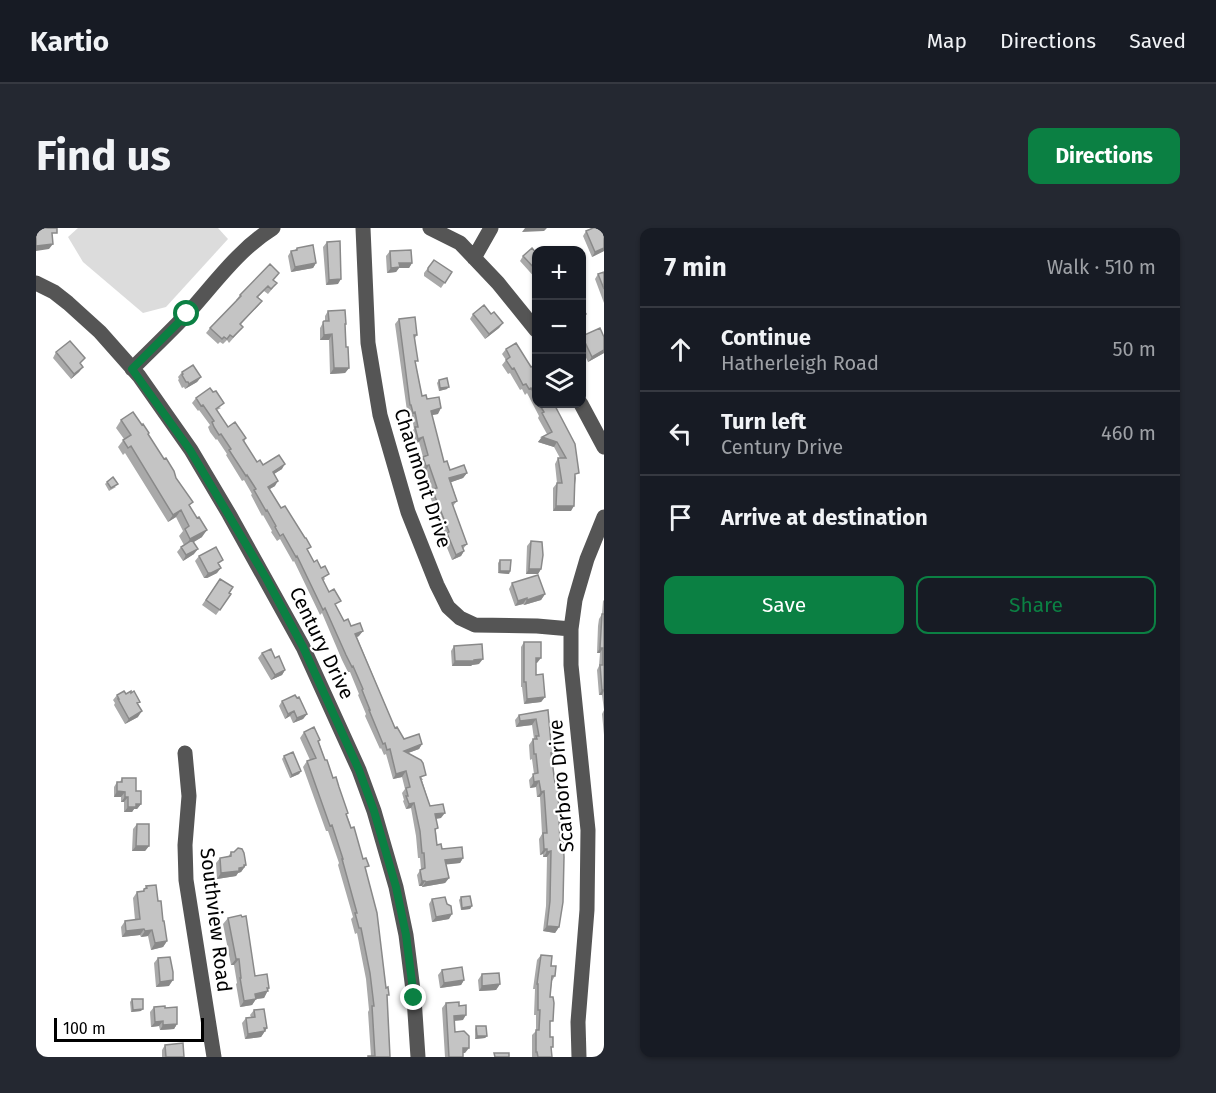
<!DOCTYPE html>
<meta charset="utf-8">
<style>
:root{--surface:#171b24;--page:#242831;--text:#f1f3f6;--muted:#9ea1a6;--line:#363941;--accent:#0b8043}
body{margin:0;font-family:"Fira Sans",sans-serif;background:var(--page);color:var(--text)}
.controls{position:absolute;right:18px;top:18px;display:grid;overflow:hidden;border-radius:12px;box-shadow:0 2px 4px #0004}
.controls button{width:54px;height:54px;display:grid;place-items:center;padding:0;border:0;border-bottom:2px solid var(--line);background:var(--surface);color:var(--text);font:30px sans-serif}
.scale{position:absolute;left:18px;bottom:15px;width:150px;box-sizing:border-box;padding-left:6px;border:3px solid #000;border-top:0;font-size:16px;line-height:21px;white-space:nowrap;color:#000;-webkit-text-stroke:4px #fff;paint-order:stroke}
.stop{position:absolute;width:18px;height:18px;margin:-14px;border:4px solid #0b8043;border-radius:50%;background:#fff}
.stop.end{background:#0b8043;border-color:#fff;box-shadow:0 2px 6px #0008}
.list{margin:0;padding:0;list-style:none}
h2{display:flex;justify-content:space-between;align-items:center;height:78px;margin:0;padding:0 24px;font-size:26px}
h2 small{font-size:20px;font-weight:400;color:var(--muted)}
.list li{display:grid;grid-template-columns:39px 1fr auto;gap:18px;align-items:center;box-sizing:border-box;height:84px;padding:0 24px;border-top:2px solid var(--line)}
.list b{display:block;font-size:22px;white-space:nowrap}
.list p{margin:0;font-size:20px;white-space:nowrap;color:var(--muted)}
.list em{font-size:20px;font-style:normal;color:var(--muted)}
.actions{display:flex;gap:12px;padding:18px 24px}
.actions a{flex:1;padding:14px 0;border:2px solid var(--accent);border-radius:12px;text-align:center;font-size:21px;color:var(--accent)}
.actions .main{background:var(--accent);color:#fff}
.icon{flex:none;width:33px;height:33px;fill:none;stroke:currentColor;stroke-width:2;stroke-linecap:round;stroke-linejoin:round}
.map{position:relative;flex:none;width:568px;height:829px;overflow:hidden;border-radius:12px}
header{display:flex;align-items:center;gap:36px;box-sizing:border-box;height:84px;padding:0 30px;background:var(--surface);border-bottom:2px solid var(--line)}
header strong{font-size:28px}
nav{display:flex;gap:33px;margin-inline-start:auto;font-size:21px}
.intro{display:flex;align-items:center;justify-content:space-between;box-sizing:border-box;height:144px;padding:0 36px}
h1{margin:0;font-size:42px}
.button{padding:15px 27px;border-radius:12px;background:var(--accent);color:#fff;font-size:21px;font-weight:700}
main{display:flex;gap:36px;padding:0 36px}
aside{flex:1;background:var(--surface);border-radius:12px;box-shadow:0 2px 4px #0004}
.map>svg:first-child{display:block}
</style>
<header>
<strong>Kartio</strong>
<nav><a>Map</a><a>Directions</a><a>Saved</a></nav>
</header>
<div class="intro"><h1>Find us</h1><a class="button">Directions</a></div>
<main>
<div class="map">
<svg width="568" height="829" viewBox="0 0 568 829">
<rect width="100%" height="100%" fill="#fff"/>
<path fill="#dcdcdc" d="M42 0H182L192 11 130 79 107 85 47 34 32 9Z"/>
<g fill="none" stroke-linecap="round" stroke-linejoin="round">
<path stroke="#555" stroke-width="15" d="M327 0 332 115 344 187 372 284 401 357 412 379 424 390 439 397 501 398 535 401
M394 0 424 15 462 55 500 102
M438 30 455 0
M0 55 18 64 32 75 64 104 103 148 155 222 193 286 267 419 323 542 338 583 360 659 370 707 378 770 382 829
M96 141C115 122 134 104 152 85 179 55 203 21 237 0
M545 176 568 219
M149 525 153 568 149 617 150 652 178 829
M543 829 542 794 551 682 552 602 535 437V401L539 372 551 331 568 289"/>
</g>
<path fill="#a9a9a9" d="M550 3 568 23 556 29 547 8Z
M291 14 302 56 290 57 287 19Z
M261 20 280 35 277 40 255 44 252 28 255 23 259 22Z
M354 23 376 35 373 40H363L360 44 351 45 350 28Z
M501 24V52L484 33 487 28Z
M398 32 416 44 405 60 388 48V45Z
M568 44V75L559 51 562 46Z
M238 52 237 60 232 66 228 63 222 69 226 73 204 97 207 99 193 115 191 112 187 116 184 114 182 116 170 105 174 100 201 72H200L204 67Z
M292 83 310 96 309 97 310 119 313 140 309 145 294 146 293 112H284V100L288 93H289V88Z
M437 86H455L467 95 463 100 449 111 434 91Z
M363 91 381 107 379 110 380 137 386 168 391 171 402 186 396 187 408 234 414 242 431 245 427 250 415 254 421 273 417 278 431 316 427 321 428 323 425 328 416 332 407 310 409 307 393 266 396 262 390 242 386 243 383 234 387 229 383 214 378 216 375 204 378 201 376 189 373 190 372 182 371 183 359 96Z
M546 108 568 109V125L552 134 546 121Z
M470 121 501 143V176H518L540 250 535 283H517V260L521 255 519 236 522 230H524L518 219 502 214 506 209 511 206 502 190 503 188 491 165 489 167 486 161 484 162 474 145 472 146 466 137 470 132 466 126Z
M20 124 45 136 47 139 43 144 35 151 17 130Z
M146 144 165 149 161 154 149 161 148 159 146 160 142 152 143 151 142 149Z
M403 152 411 161 403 163 401 155Z
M160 170 185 180 181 182 192 199 210 210 208 214 221 234 227 237 246 241 238 246 239 258 233 261 289 351 287 353 308 393 315 398 323 408 321 409 359 500 368 511 386 516 383 521 372 525 387 552H386L394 578 405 590 400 591V603L401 617 406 621 427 630 424 635 410 636 413 650 409 655 386 659V658H383L381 647 385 641 384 630H382L380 608 375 580 370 581 367 573 368 572 366 565 369 561 366 549 357 551 350 526 348 527 345 520 344 521 329 488 330 486 322 467 323 466 314 444H312L306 432 286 385 284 387 258 333 257 334 244 311 241 313 235 304 236 303 227 287 226 288 215 267 216 266 208 252 206 253 190 227 191 226 181 211 180 212 174 204 172 199 174 197 163 182 162 183 156 175Z
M85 192 106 197 113 205 112 207 140 250 154 278 166 309 158 314V326L147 333 141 324 145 319 148 317 143 308 147 303 140 289 132 294 89 225 87 227 82 219 88 211 80 200Z
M71 254 80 259 73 263 69 256Z
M495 313 505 341 502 346H490L491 318Z
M163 328 183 337 181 345 171 350H168L159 333Z
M464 332 474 343 473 346 462 345V335Z
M184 351 193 365 195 366 180 387 166 377Z
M476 355 509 366 505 372 488 377 487 376 479 378 473 361Z
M568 372V507L566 486 568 482 566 467H563L561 442 563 438 564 425H561L562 398 563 391 566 386 567 373Z
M488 414 501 435H500V447L509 469 505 474 488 476 486 459H485V419Z
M418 418 443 436 436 437 435 438H416L415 423Z
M226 425 239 430 249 442 246 447 235 452 222 430Z
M90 466 102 476V489L89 496 78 477 79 475 77 472 81 467Z
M246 473 271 486 267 491 257 495 254 488 249 491 243 478Z
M512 482 515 515 518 525 515 528 523 580 526 593 523 597V699L519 705 507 703 510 678 511 629H507V626L504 627 503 611 506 606 504 569H501L500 559 494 560 493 552 498 546 496 531 494 532 493 517 497 511H498L496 497 480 499 479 492 483 487Z
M268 504 284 512 283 514 289 532 311 587 330 641 351 770 354 829H332L335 828 332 784 333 782 330 751 321 705 319 706 315 691 317 689 302 637 303 635 292 603H290L267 539 271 533 274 532 264 510Z
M248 528 265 543 263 546 254 550 246 531Z
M86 550 100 563 105 576 101 581H98L96 584H88V574H85V569H78V559L81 554H84Z
M101 596 113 618 109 623H96L97 601Z
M195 624 210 637 205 644 202 645 200 648 181 651 180 635 184 630 192 629Z
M110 658 122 673 131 713 127 719 115 722 112 708 105 709 104 707 86 709 85 699 89 693 99 692 97 670 101 664H106Z
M425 669 436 678 434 681 425 682 423 672Z
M396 671 413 691 396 694 393 676Z
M192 690 219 748 232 762 228 770 220 771 216 777 204 779 200 756 201 755 198 737H195L187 696Z
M505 727 515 738 519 748 516 753 514 769V809L516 829H496V807L500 803V787H498L499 761H497L501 732Z
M122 730 133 758 120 759 118 735Z
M406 742 428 752 425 757 404 760 402 747Z
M446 746 464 756 460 762 443 763 442 752Z
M96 771 105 783 95 784 94 774Z
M410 775 423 778 427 792 418 793 419 804 429 825H427V829H409L406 780Z
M118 779 129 780 141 796 138 801 124 802 123 798 115 799 114 784Z
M218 782 231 800 225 809 209 811 206 795 210 790 215 789 214 787Z
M440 798 451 808 449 810 439 811V801Z
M129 817 148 829H126V822Z"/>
<path fill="#898989" d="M489 0H511L508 3 486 4Z
M17 16 13 21 0 23V18Z
M568 20V23L556 29 559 24Z
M280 35 277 40 255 44 259 39Z
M363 35H376L373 40H363L360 44 351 45 355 40Z
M305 51 302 56 290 57 293 52Z
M226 73 222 78 200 101 204 96Z
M467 95 463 100 449 111 453 106Z
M296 106 293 112H284L288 107Z
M568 122V125L552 134 556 129Z
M47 139 43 144 35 151 38 146Z
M298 140H313L309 145 294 146Z
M165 149 161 154 149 161 153 156Z
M413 159 411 161 403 163 404 160Z
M405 180 402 186 391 188 395 183Z
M387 209 383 214 378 216 382 211Z
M506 209 521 214 518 219 502 214Z
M249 236 246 241 233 249 237 244Z
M393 237 390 242 386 243 390 238Z
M431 245 427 250 410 256 413 250Z
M242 253 239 258 229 264 232 259Z
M520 278H538L535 283H517Z
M145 282 140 289 132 294 137 287Z
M171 302 166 309 149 319 154 311Z
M162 321 158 326 147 333 150 327Z
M428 323 425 328 416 332 420 327Z
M185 340 181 345 171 350H168L172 345Z
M493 341H505L502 346H490Z
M464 343H474L473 346 462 345Z
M509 366 505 372 488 377 491 372Z
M491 370 487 376 479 378 482 373Z
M327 403 323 408 316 411 319 406Z
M564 420H567L564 425H561Z
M500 430H505L501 435H496Z
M447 431 443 436 436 437 435 438H416L419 433Z
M249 442 246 447 235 452 239 447Z
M566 462H568V463L566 467H563Z
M509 469 505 474 488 476 491 471Z
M106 483 102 489 89 496 93 491Z
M258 483 254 488 249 491 252 486Z
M271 486 267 491 257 495 261 490Z
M500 491 496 497 480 499 484 493Z
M386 516 383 521 364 528 368 523Z
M265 543 263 546 254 550 256 547Z
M370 543 366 549 357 551 360 546Z
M503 553 500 559 494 560 498 554Z
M81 563 89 564 85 569H78Z
M508 563 504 569H501L505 564Z
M89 569H92L88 574H85Z
M378 575 375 580 370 581 373 576Z
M100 576H105L101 581H98L96 584H88L92 579Z
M409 585 405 590 396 591 399 586Z
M100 618H113L109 623H96Z
M508 621H511L507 626 504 627Z
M515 623 511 629H507L511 624Z
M427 630 424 635 406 637 409 632Z
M208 637H210L205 644 202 645 200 648 181 651 185 645 203 640Z
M413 650 409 655 386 659 390 654Z
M386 653H389L386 658H383Z
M436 678 434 681 425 682 426 680Z
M416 686 413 691 396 694 400 689Z
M511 698 523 699 519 705 507 703Z
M108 701 104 707 86 709 90 703Z
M116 702 112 708 105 709 109 703Z
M131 713 127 719 115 722 119 715Z
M200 731H203L198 737H195Z
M137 752 133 758 120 759 124 754Z
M428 752 425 757 404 760 408 755Z
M464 756 460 762 443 763 446 758Z
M231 760H233L228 770 220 771 216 777 204 779 208 773 219 766Z
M107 781 105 783 95 784 97 782Z
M430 787 427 792 414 793 418 788Z
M127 793 123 798 115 799 119 794Z
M141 796 138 801 124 802 127 797Z
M228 800H231L225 809 209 811 212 806Z
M441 808H451L449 810 439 811Z
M427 820H433L429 825H423Z"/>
<path fill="#c4c4c4" stroke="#898989" stroke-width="1.5" d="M0 0H21V5H16L17 16 0 18Z
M557 0H566L568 4V20L559 24 550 3Z
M304 13 305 51 293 52 291 14Z
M277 17 280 35 259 39 255 23 261 22V20Z
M496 20 500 25 501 24V43L487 28Z
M375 22 376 35H363L364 39 355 40 354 23Z
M398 32 416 44 409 55 392 43V40Z
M234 36 243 45 237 52 241 55 235 61 232 58 221 69 226 73 204 96 207 99 197 109 194 107 191 111 188 109 186 111 174 100 205 68 204 67Z
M568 44V61L562 46Z
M448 77 455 86 458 84 467 95 453 106 437 86Z
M546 79 550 86 546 88Z
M309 82 310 96H309L310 119H312L313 140H298L296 106 288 107 287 94 288 93H293L292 83Z
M379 89 381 107H378L382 133H379L386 168 390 167 391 171 403 169 405 180 395 183 408 234 411 233 414 242 428 237 431 245 413 250 421 273 416 275 431 316 426 318 428 323 420 327 411 305 413 304 396 261 401 260 393 237 390 238 387 229 392 227 387 209 382 211 379 199H382L379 184 377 185 375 177H374L363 91Z
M564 100 568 109V122L556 129 546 108Z
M34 113 49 130 44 135 47 139 38 146 20 124Z
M480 115 495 139 497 138 501 143V171L495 160 493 161 490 156 487 157 478 140 476 141 470 132 474 129 470 121Z
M157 137 165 149 153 156 152 154H150L146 147 147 146 146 144Z
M411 150 413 159 404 160 403 152Z
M174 160 177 164 180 163 188 175 180 181 192 199 199 194 210 210 207 212 221 234 224 232 227 237 243 227 249 236 237 244 242 253 232 259 245 280 249 278 269 310H270L275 319 271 321 278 334 281 332 285 340 289 338 293 346 286 350 293 364 298 361 305 373 299 376 308 393 312 391 315 398 324 395 327 403 319 406 359 500 361 499 368 511 383 506 386 516 368 523 385 532 387 535 390 547 384 549 394 578 407 576 409 585 399 586 402 600 399 601 401 617 405 616 406 621 426 619 427 630 409 632 413 650 390 654 389 653H386L384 642 389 640 388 625H386L384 603 378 575 373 576 370 568H372L370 560 374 559 370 543 360 546 354 521 351 522 349 515 347 516 333 482H334L326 462 327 461 317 438 316 439 310 427 289 380 287 382 261 328 260 329 247 306 244 308 239 299 240 298 231 282 230 283 218 262 220 261 211 247 210 248 193 222 195 221 185 206 183 207 178 199 176 194 178 193 167 177 165 178 160 170Z
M503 176H518L539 216 543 245 539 246 538 278H520L521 255H526L522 230H530L521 214 506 209 516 204 506 185 508 184Z
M97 184 106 197 107 196 113 205 112 206 128 231 130 230 138 243 140 250 157 274 153 277 161 290 163 289 171 302 154 311 149 301 153 298 145 282 137 287 95 218 92 220 87 212 95 207 85 192Z
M77 249 82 256 75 260 71 254Z
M156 312 162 321 150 327 145 319Z
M495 313 506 314 507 327 505 341H493Z
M180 319 187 332 182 335 185 340 175 345H172L163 328Z
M464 332H475L474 343H464Z
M502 347 509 366 491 372V370L482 373 476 355Z
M184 351 197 359 193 365 195 366 184 382 170 372Z
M566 386H568V462H566L564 437H567V420H564Z
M488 414H505V430H500V447L507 446 509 469 491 471 490 454H488Z
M446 416 447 431 438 432V433H419L418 418Z
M235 421 239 430 243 428 249 442 239 447 226 425Z
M88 463 90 466 95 463V465L98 463 104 474 101 475 106 483 93 491 82 471H83L81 467Z
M259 467 261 470 263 469 271 486 261 490 258 483 252 486 246 473Z
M512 482 515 515H517L518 525H515L519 555H521L523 580H525L526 593H523L524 613 527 612 528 629 527 674 523 699 511 698 514 673 515 623 511 624V621H508L507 605H511L508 563 505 564 503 553 498 554 497 546 502 545 500 526H498L497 511H501L500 508H503L500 491 484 493 483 487Z
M278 499 284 512 282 513 289 532H291L297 550 300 549 303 559 312 585 310 586 315 600 318 599 327 631 330 630 333 638 329 639 341 685 350 760 352 759 353 767H351L354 829H332V828H339L336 778H338L334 745 325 700H323L319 685H321L306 631H307L296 597 294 598 271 533 280 530 268 504Z
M257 524 265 543 256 547 248 528Z
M86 550H100V563H105V576H100V579H92V569H89V564L81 563V554H86Z
M101 596H113V618H100Z
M202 620 206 621 208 625 210 637H208V639L203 640V643L185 645 184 630 195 628V624H198Z
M120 657 122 673H125L127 693H128L131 713 119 715 116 702 109 703 108 701 90 703 89 693 104 691 101 664 108 663V661L111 660 110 658Z
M434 668 436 678 426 680 425 669Z
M409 669 411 676 415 678 416 686 400 689 396 671Z
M205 687 206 689 210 688 219 748 231 746 233 760H231L232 763 219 766 220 771 208 773 204 750H205L203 731H200L192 690Z
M505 727 516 728 515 738H520L519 748H516L514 769H517L518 775 517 793H514V809H517V819H515L516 829H502L501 824H500V802H503L504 782H502V756H501Z
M134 729 137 744V752L124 754 122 730Z
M426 739 428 752 408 755 406 742Z
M463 745 464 756 446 758V746Z
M96 771H107V781L97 782Z
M423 774V778L430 777V787L418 788 419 804 428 803 433 808V820H427V829H413L410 775Z
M129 778V780L141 779V796L127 797V793L119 794 118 779Z
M228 781 231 800H228L229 803 212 806 210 790 219 789 218 782Z
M440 798H450L451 808H441Z
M147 815 148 829H130L129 817Z
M458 825H473V829H459Z"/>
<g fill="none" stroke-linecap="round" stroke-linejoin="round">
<path stroke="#0b8043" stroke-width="8" d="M151 86 96 141 154 222 230 350 267 419 323 542 338 583 360 659 370 707 378 770"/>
</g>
<g text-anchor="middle" stroke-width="4.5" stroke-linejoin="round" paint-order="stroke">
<g font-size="20" fill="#000" stroke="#fff">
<text transform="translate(387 250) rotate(72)" y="7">Chaumont Drive</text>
<text transform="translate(286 415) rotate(64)" y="7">Century Drive</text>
<text transform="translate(525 558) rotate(-95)" y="7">Scarboro Drive</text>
<text transform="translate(180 692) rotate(83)" y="7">Southview Road</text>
</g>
</g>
</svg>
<div class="controls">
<button>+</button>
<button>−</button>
<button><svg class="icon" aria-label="layers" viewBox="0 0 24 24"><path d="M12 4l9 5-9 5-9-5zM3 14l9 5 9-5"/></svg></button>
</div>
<div class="scale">100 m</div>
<div class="stop" style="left:151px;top:86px"></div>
<div class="stop end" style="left:378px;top:770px"></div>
</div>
<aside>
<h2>7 min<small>Walk · 510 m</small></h2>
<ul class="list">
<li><svg class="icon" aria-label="ahead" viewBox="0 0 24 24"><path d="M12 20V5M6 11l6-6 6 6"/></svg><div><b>Continue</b><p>Hatherleigh Road</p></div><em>50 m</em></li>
<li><svg class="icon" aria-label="left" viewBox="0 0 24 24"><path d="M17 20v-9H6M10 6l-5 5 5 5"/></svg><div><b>Turn left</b><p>Century Drive</p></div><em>460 m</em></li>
<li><svg class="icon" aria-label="arrive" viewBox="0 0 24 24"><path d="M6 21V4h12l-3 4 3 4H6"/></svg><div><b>Arrive at destination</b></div></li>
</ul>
<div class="actions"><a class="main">Save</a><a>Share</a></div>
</aside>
</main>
